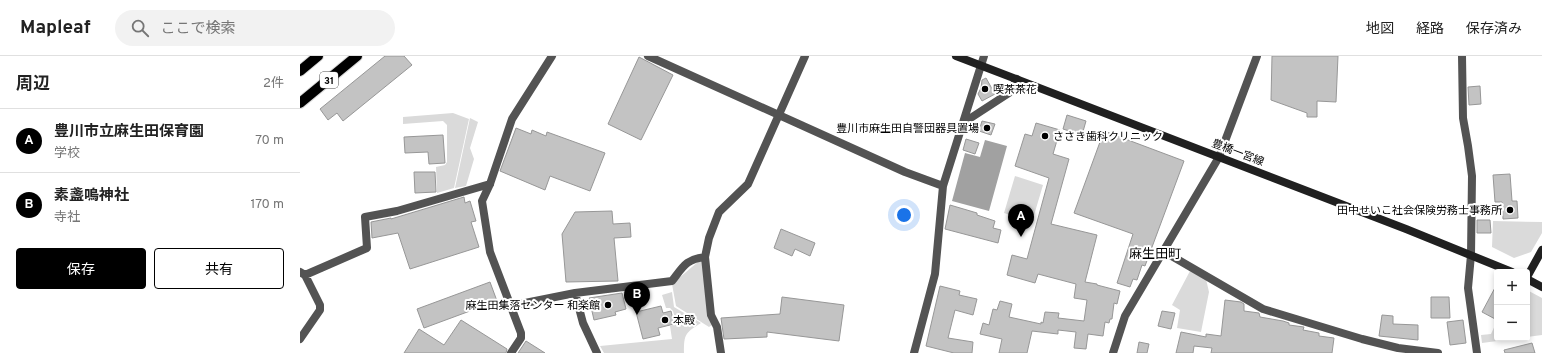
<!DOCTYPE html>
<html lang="ja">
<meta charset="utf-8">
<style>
:root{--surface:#fff;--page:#f2f2f2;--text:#222;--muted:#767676;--line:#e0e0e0;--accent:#000}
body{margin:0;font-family:Overpass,"Noto Sans JP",sans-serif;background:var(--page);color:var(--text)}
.controls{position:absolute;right:12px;bottom:12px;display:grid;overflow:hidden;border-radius:4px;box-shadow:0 2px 6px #0003}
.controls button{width:36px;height:36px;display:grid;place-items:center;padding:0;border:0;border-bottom:1px solid var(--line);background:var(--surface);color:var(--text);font:20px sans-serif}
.you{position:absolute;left:604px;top:159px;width:14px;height:14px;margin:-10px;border:3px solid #fff;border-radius:50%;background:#1a73e8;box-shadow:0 0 0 6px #1a73e833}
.badge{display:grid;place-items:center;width:26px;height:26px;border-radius:50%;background:var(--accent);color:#fff;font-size:13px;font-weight:700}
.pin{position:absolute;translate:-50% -33px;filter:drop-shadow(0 1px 2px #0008)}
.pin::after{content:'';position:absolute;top:21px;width:14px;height:12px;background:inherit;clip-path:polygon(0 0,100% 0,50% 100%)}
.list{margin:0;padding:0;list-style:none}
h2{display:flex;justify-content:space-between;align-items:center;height:52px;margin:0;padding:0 16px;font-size:17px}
h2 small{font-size:13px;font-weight:400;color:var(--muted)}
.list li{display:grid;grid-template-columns:26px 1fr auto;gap:12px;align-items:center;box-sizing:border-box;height:64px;padding:0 16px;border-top:1px solid var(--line)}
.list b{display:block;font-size:15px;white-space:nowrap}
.list p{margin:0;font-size:13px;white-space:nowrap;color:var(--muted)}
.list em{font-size:13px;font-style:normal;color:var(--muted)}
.actions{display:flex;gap:8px;padding:12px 16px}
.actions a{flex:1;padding:9px 0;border:1px solid var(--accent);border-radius:4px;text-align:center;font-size:14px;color:var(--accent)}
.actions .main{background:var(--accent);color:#fff}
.icon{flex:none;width:22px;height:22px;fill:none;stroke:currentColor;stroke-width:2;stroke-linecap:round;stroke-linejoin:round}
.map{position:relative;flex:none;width:1242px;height:297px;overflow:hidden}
header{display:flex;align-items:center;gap:24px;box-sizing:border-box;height:56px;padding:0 20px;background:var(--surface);border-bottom:1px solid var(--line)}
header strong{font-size:19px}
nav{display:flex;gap:22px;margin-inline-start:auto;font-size:14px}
.search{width:280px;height:36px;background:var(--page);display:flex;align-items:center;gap:10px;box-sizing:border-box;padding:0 14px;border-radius:22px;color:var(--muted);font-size:15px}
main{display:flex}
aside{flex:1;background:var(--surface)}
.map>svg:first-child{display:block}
</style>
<header>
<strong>Mapleaf</strong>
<div class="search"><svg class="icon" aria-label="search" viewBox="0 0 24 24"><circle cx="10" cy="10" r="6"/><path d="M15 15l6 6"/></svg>ここで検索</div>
<nav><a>地図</a><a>経路</a><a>保存済み</a></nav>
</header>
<main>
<aside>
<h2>周辺<small>2件</small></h2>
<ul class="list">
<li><span class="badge">A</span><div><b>豊川市立麻生田保育園</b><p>学校</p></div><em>70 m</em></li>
<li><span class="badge">B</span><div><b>素盞嗚神社</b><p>寺社</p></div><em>170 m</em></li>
</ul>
<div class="actions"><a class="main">保存</a><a>共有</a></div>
</aside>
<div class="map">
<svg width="1242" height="297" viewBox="0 0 1242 297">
<rect width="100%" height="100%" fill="#fff"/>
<path fill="#dadada" d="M153 57 169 63 154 132 137 137 136 111 145 109 147 106V69L143 65 103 68V61Z
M170 62 178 66 170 92 174 103 166 130 155 132Z
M715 120 743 129 732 166 704 157Z
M1193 165 1242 166V177L1231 196 1214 202 1192 191Z
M399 205H402L412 269 409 271 376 250 372 228Z
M890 215 906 223 909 236 901 276 877 272 880 254 872 249Z
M1227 234 1242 242V279L1227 281Z
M372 236 374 251 401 267C385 277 384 278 384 297H304L300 290 372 283 370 270 375 268 376 266 373 255 370 252H366L362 239Z
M1197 265V282H1220L1182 287 1181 279 1191 278Z"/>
<path fill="#a1a1a1" d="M685 84 707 90 689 155 652 145 665 97 680 101Z"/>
<path fill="#c3c3c3" stroke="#979797" d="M85 0H104L112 9 43 65 37 57 28 64 20 53Z
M972 0H1038L1036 46 1017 45V61H1007V57L971 44Z
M339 1 373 19 341 84 308 68Z
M686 22 695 38 682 45 678 38 681 32 682 24Z
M1180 30 1181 48 1169 49 1168 31Z
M767 59 786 65 782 79 763 73Z
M682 65 695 68 691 79 679 75Z
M736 67 760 74 753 98 769 103 751 168 797 179 785 226 797 228V229L820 235 817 248 814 247 812 263H810L809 267 805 266 803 280 788 278 786 293 774 292 776 276 758 274V278L732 275 727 297H699L702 283 680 278 683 267 689 269 693 253 697 254 700 245 712 248 709 261 741 268V266L743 267 745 256 759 257 758 262 784 265 787 244 774 242 776 228 738 218 735 227 707 219 712 199 727 203 749 122 715 110 725 78 732 80Z
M216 72 231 78 232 74 246 80 247 76 305 97 290 135 250 120 245 134 200 115Z
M804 75 884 105 845 210 842 209 837 224 833 223 830 231 817 227 833 178 774 157Z
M143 79 145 107 129 108 128 96 105 97 104 81Z
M666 83 679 87 675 98 663 94Z
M114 116H135L136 136 115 137Z
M1210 118 1212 145H1217L1218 162 1203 163 1202 146H1195L1193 119Z
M164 141 165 147 170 145 176 165 171 166 179 191 110 213 98 177 72 182 71 166 91 162V163Z
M650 149 677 157V159L695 165 693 172 701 174 698 187 645 173Z
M312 155 313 168 330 167 331 181 314 182 318 225 266 226 262 178 275 156Z
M1177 164H1190L1191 177H1177Z
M481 173 515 187 510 200 495 193 492 200 474 192Z
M190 226 197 245 124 272 117 253Z
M1197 228V264L1182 256Z
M640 230 660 235 659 239 677 243 673 259 655 254 648 282 673 286 672 297H654L626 290Z
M322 237 326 253 315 256 316 259 294 264 289 242Z
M482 241 544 249 539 285 467 276V281L424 283 421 262 480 258Z
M1131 241H1149L1150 262H1131Z
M925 244 941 246 944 248V255L959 257 960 261 983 265 989 267V269L1004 271 1003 274 1019 277V280L1034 282 1032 297H911L912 292 894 290 893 297H876L881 276 906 281V278L921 280Z
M361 250 363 257 371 255 374 268 358 272 360 279 343 283 336 256Z
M862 255 875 257 871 273 858 270Z
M1082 259 1093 260V268L1118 269V284L1079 280Z
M161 264 207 293 206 297H104L119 273 144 289Z
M1163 264 1166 287 1150 289 1147 266Z
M226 285 245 297H218Z
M839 286 849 288 847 297H837Z
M1232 287 1235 297H1205L1204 294Z"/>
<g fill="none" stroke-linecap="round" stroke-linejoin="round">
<g stroke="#dbdbdb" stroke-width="12">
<path id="primary" d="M0 15 18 0
M0 47 57 0"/>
</g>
<path stroke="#535353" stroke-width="8" d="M348 0 605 116 643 130
M1162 0 1163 62 1168 90 1172 120 1171 199 1168 232 1177 297
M663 67 709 37 717 23
M863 195 963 253 1062 283 1098 292 1138 297
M0 216 5 219 20 249V254L0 283
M5 219 67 192 65 161 97 155 190 128
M275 237 283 267 297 297
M210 250 275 237 372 225C383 211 386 203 405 201
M211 297 221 282V277L190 196 182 145 190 128 212 63 252 0
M421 297 417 271 411 259 405 201 409 182 419 156 448 128 505 0
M614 297 635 218 643 130 684 0
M813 297 825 260 919 101 957 0"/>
<path stroke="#202020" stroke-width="8" d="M656 0 1106 173 1212 216
M1227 221 1242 194
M1227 223 1242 231"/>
<use href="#primary" stroke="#000" stroke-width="10"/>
</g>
<g fill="#000" stroke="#fff" stroke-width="1.5">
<circle cx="685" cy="33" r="4"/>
<circle cx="687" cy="72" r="4"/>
<circle cx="745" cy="80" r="4"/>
<circle cx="1210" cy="154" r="4"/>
<circle cx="308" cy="249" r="4"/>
<circle cx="365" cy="264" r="4"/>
</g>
<g text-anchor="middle" stroke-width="4" stroke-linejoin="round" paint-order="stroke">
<rect fill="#fff" stroke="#4c4c4c" stroke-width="1" x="20" y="16" width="18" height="16" rx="3"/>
<g font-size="10" font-weight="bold" fill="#000">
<text x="29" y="28">31</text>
</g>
<g font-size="11" fill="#000" stroke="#fff" text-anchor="start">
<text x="693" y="37">喫茶茶花</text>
<text x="679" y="76" text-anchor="end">豊川市麻生田自警団器具置場</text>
<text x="753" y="84">ささき歯科クリニック</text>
<text x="1202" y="158" text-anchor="end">田中せいこ社会保険労務士事務所</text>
<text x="300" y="253" text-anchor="end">麻生田集落センター 和楽館</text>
<text x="373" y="268">本殿</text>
</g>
<g font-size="11" fill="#000" stroke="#fff">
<text transform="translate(938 96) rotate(21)" y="4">豊橋一宮線</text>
</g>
<g font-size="13" fill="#000" stroke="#fff">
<text x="855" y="202">麻生田町</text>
</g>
</g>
</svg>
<div class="controls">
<button>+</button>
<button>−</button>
</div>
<div class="you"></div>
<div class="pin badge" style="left:721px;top:181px">A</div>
<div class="pin badge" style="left:337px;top:259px">B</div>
</div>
</main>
